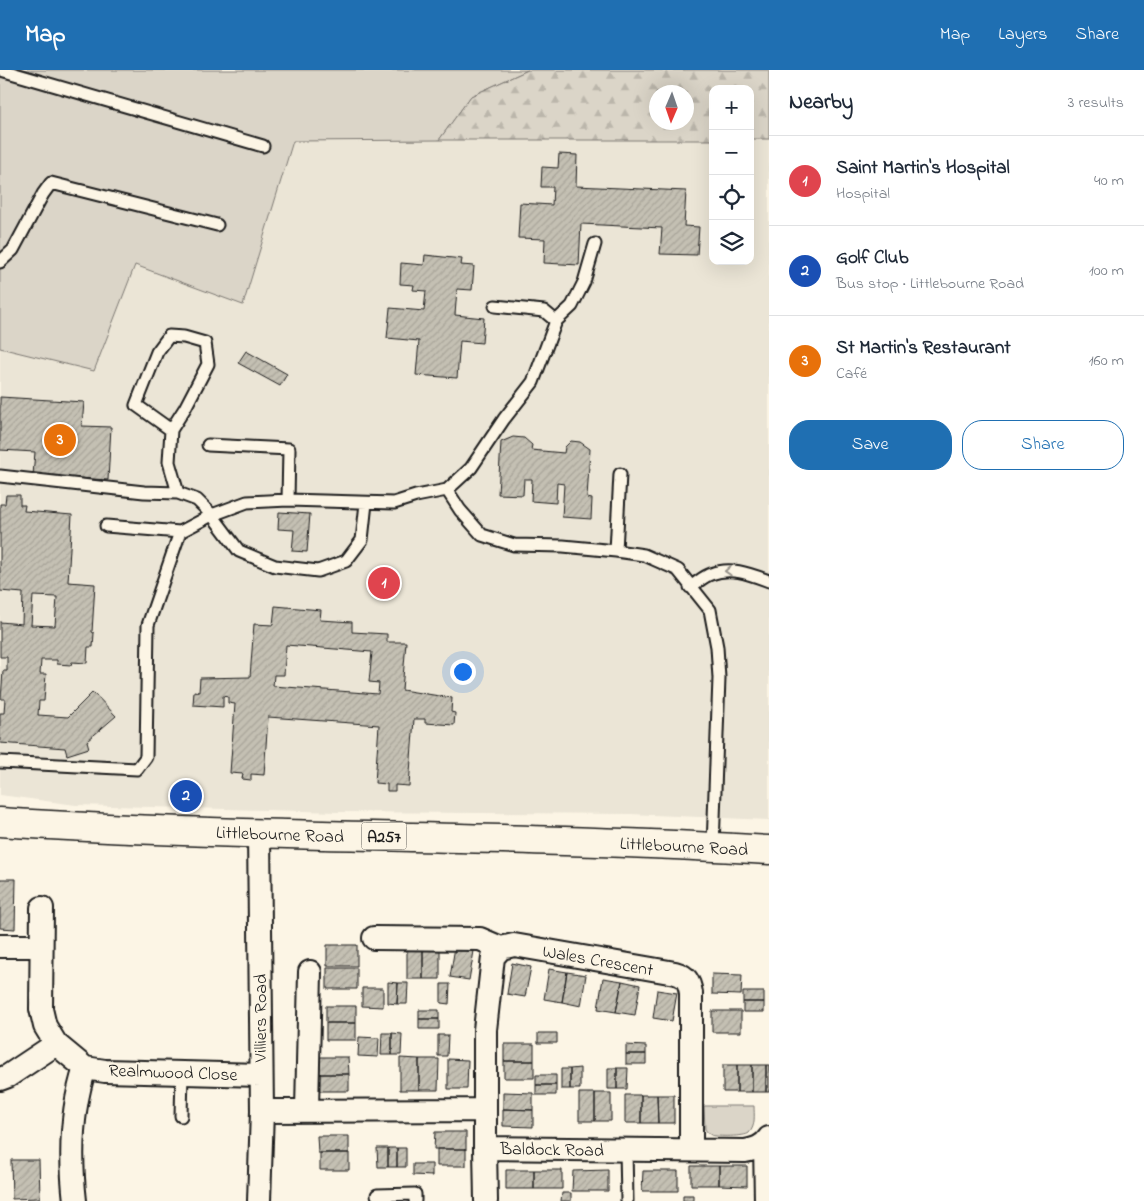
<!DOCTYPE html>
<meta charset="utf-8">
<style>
:root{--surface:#fff;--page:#f6f6f7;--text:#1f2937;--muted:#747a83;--line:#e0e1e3;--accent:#1f6fb2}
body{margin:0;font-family:"Indie Flower",sans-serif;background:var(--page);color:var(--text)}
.controls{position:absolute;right:15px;top:15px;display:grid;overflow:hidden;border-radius:10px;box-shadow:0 5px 20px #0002}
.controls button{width:45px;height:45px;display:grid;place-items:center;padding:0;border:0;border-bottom:1px solid var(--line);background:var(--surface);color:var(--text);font:25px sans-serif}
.compass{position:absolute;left:649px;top:15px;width:45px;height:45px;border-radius:50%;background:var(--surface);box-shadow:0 5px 20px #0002;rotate:182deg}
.you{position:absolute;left:462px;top:601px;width:18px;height:18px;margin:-12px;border:4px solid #fff;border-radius:50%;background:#1a73e8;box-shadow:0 0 0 8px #1a73e833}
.badge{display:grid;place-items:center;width:32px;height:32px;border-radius:50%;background:var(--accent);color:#fff;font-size:16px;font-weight:700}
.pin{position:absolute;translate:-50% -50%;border:2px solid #fff;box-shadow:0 1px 5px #0006}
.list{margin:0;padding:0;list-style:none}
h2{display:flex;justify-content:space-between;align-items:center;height:65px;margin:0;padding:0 20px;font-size:21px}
h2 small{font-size:16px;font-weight:400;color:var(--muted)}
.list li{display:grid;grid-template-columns:32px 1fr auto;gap:15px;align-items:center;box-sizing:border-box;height:90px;padding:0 20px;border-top:1px solid var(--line)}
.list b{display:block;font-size:19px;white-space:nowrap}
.list p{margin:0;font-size:16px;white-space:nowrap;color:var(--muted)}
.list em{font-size:16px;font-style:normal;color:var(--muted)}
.actions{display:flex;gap:10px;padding:15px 20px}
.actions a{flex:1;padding:11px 0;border:1px solid var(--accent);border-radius:20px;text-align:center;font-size:18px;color:var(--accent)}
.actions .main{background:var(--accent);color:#fff}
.icon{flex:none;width:28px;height:28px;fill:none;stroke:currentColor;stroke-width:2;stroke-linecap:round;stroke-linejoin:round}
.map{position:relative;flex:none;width:769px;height:1131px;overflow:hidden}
header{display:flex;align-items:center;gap:30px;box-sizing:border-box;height:70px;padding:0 25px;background:var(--accent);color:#fff}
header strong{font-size:24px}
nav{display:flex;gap:28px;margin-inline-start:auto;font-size:18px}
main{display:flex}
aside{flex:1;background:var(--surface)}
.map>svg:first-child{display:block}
</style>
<header>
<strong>Map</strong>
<nav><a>Map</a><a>Layers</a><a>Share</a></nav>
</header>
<main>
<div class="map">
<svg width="769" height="1131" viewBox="0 0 769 1131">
<defs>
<pattern id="forest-firs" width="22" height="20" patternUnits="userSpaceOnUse" patternTransform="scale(1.25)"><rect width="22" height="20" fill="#dbd5c8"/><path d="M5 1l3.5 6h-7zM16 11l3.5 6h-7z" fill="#bbb6ab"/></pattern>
<pattern id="building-hatch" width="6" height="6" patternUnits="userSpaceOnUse" patternTransform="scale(1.25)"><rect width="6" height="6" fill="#c4c0b3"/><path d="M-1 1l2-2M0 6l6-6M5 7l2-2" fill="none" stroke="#a8a499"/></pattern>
</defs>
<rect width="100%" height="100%" fill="#fcf5e5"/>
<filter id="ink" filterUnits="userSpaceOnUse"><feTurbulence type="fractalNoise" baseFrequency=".02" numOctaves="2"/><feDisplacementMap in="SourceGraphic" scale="10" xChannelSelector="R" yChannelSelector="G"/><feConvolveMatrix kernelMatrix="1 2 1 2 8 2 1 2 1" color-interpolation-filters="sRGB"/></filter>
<g filter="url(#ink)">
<path fill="#ebe5d6" d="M750 69H769V750L630 744 338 742 76 735 0 725V278L94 300 135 194 243 235 293 70H713V191H750Z"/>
<path fill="#dbd5c8" stroke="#7c7872" d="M0 0H528L471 26 439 70 293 71 243 235 135 195 94 301 0 278Z
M704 1036H754C754 1044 756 1056 749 1063 745 1067 716 1067 711 1065 708 1063 707 1062 705 1059Z"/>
<path fill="url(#forest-firs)" stroke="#7c7872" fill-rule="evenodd" d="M528 0H769V69H750V19H713V70H439L471 26ZM656 22H686V52H656Z"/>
<path fill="url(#building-hatch)" stroke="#1c1c1c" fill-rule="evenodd" d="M559 84 577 85 576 116 686 121 684 156 699 157 697 185 660 184 662 158 581 154 579 195 544 193 545 169 518 168 520 133 552 135 553 117H541L542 97 558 98Z
M425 185 462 189 461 195 474 196 472 220 457 219 455 245 484 248 482 273 460 271 457 308 416 305 419 271 387 268 390 238 424 241 426 221 413 220 414 215 400 214 401 193 424 195Z
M246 281 287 304 280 316 238 293Z
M0 327 84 332 82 356 111 357 108 410 33 405 35 382 0 380Z
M513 367 524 368 532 375 531 380 564 383 565 377 571 371 580 372 590 379 587 428 592 429 591 449 562 447 564 414 557 413 556 433 531 431 532 409H524L523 425 498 424 501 372Z
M6 425H20V435H25L24 441 72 445 68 512 95 514 92 562 94 563 93 577H88L87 593 72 592 71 595 57 594V590H41L40 604H46L44 631H39L38 645 68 647 93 622 116 646 87 671 89 678 67 685 65 678 0 673V643H4L5 629H1L3 601H7V587H0V552L22 554 23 523 0 521V434H5ZM33 526 57 527 55 556 31 555Z
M279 442 310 444 307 482 292 481 294 460 278 459Z
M275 536 321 540 320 550 352 552V562L387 564V572H406L402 620 452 628 451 642 455 643 454 655 425 653V649H414L409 716 395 715V721H387V714L375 713 379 655 268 647 264 705 251 704V710L242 709 243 704 230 703 235 634 228 633V627L223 626V637L193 635 194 621 199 622 200 608 250 607 254 554 273 555ZM286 575 372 582 369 612 379 613 378 624 273 616 274 605H284Z
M0 809H16L15 859 0 858Z
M327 875H357V896H327Z
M407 877 423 878V909H407Z
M440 877V909H423V878Z
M455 877 474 881 469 910 450 907Z
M512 893 531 897 525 927 507 924Z
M327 898H357V919H327Z
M549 899 567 902 562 932 544 929Z
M567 902 586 905 581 936 562 932Z
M712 904 742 905 741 925 712 924Z
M603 908 622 911 616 942 598 939Z
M622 911 640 915 635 945 616 942Z
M388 912 398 913 397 934 388 933Z
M398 913H408L407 934H397Z
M441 914H450L449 934 441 933Z
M362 918H383V937L362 936Z
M657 920 677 923 672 951 653 948Z
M743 922H764V932H743Z
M743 932H764V942H743Z
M326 936H356V953H326Z
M419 940H439V949H419Z
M712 941H741V962H712Z
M419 949H439V959H419Z
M326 953H356V970H326Z
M382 963H392V985H381Z
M392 963 402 964 401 985H392Z
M538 963H557V973H538Z
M438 965H448L447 986H438Z
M359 967 379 968 378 987 358 986Z
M504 974H534V991H504Z
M626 975 646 976V984H626Z
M626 984H646V994H626Z
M319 987H348L349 1004H319Z
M400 988 419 989V1020H400Z
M419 989H439L438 1020H419Z
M448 989 468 990 467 1019H448Z
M504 991H534V1008H504Z
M723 995H737V1022H723Z
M737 995H752V1022H737Z
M752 995H766V1022H752Z
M766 995H769V1022H766Z
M580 998V1019H570V999Z
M608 998H617V1019H608Z
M617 998H628L627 1019H617Z
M561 999H570V1019H561Z
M319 1004H349V1021H319Z
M536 1005H556V1015H536Z
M536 1015H556V1025H536Z
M503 1022 533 1023V1040L503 1039Z
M579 1023H595V1051H579Z
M595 1023H611V1051H595Z
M625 1025H641V1053H625Z
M641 1025H657L658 1053H641Z
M657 1025H674V1053H658Z
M503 1039 533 1040V1057L503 1056Z
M435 1062H466V1079H434Z
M317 1066H349V1083H318Z
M377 1078H388V1097H378Z
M388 1078H397V1097H388Z
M397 1078H406V1097H397Z
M437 1079H466V1096H437Z
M320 1083H349V1100H320Z
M11 1090H39L40 1128 12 1129Z
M413 1094H432V1106L413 1105Z
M691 1096H719V1115H691Z
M719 1096H747V1116L719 1115Z
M506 1100H534V1119H506Z
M534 1100H562V1119H534Z
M608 1100V1121H572L573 1101Z
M643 1101H678V1121H642Z
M562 1123H571V1131H561Z
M683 1125H693V1131H683Z"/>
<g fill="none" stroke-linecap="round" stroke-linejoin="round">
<g stroke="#1c1c1c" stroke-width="15">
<path id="service" d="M1 0 263 76
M0 192 13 180 43 124 51 113 217 155
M495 236 544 241 556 251
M171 360 136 335 157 282 169 266 184 267 205 273 208 294 185 338 171 360 169 392 178 423
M208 375 289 379 288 430
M0 406 144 422 178 423 197 430 212 445 239 481 275 496 318 501 346 491 362 470 366 433
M447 420 460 440 482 465 514 475 563 476 616 481 644 485 678 500 710 540 717 577 719 608 713 777
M106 456 180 462
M616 481 620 404
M690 517C697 513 704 506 711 504 731 496 750 504 769 511
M0 692 137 699 146 687 148 555 180 462 212 445 247 432 288 430 394 433 416 426 447 420 471 398 504 349 533 312 556 251 572 236 584 212 595 174
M181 1046 182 1003
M626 1079 627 1131
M377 1125 415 1124V1131"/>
</g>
<g stroke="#1c1c1c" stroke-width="26">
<path id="minor" d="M259 764 262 1041 259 1131
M42 838 41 939 45 956 56 974 85 998 105 1001 261 1005
M374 868 480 869 501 878
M0 876H41
M0 1009 8 1006 56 974
M307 1040 310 902
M485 1040V960L493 887 501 878 514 875 675 903C686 906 689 911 691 923V1080
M262 1041 485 1040V1078L745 1081C755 1079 763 1077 769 1068
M765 1074 766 1131
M485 1078 486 1131
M75 1131C70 1087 71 1040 85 998"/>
</g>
<g stroke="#1c1c1c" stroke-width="31">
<path id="primary" d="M0 752C256 769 513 764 769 780"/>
</g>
<use href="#service" stroke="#fcf5e5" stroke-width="11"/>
<use href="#minor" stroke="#fcf5e5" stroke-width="22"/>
<use href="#primary" stroke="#fcf5e5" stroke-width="28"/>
</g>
<defs><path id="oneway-chevron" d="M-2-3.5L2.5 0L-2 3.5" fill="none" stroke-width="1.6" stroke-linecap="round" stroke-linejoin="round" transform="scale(1.25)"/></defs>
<use stroke="#97938b" href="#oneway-chevron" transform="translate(728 501) rotate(177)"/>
</g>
<g text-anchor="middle" stroke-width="4" stroke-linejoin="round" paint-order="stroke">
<rect fill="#fcf5e5" stroke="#5f5d58" stroke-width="1" x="361.5" y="752.5" width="45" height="27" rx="4"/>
<g font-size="16" font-weight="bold" fill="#1c1c1c">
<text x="384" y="772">A257</text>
</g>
<g font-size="18" fill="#1c1c1c" stroke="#fcf5e5">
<text transform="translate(280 764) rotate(2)" y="6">Littlebourne Road</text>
<text transform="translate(684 776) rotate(3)" y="6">Littlebourne Road</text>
<text transform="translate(598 890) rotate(10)" y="6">Wales Crescent</text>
<text transform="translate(260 948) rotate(-90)" y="6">Villiers Road</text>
<text transform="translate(173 1002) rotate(2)" y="6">Realmwood Close</text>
<text transform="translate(552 1079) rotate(1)" y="6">Baldock Road</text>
</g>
</g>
</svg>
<div class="controls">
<button>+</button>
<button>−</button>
<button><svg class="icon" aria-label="locate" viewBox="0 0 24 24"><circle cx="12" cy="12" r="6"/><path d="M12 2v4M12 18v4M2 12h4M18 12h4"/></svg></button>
<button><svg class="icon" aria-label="layers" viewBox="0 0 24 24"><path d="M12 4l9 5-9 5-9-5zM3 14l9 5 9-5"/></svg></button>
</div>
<svg class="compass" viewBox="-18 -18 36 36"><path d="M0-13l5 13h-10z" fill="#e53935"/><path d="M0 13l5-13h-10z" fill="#747a83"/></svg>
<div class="you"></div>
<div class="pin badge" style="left:384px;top:513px;background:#e0444e">1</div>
<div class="pin badge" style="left:186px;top:726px;background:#1a4fb4">2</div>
<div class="pin badge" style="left:60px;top:370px;background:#e8710a">3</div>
</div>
<aside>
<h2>Nearby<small>3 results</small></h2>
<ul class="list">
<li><span class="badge" style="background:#e0444e">1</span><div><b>Saint Martin's Hospital</b><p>Hospital</p></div><em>40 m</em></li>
<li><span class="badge" style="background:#1a4fb4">2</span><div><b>Golf Club</b><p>Bus stop · Littlebourne Road</p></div><em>100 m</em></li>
<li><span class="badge" style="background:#e8710a">3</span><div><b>St Martin's Restaurant</b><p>Café</p></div><em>160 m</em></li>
</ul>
<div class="actions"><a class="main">Save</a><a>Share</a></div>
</aside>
</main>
